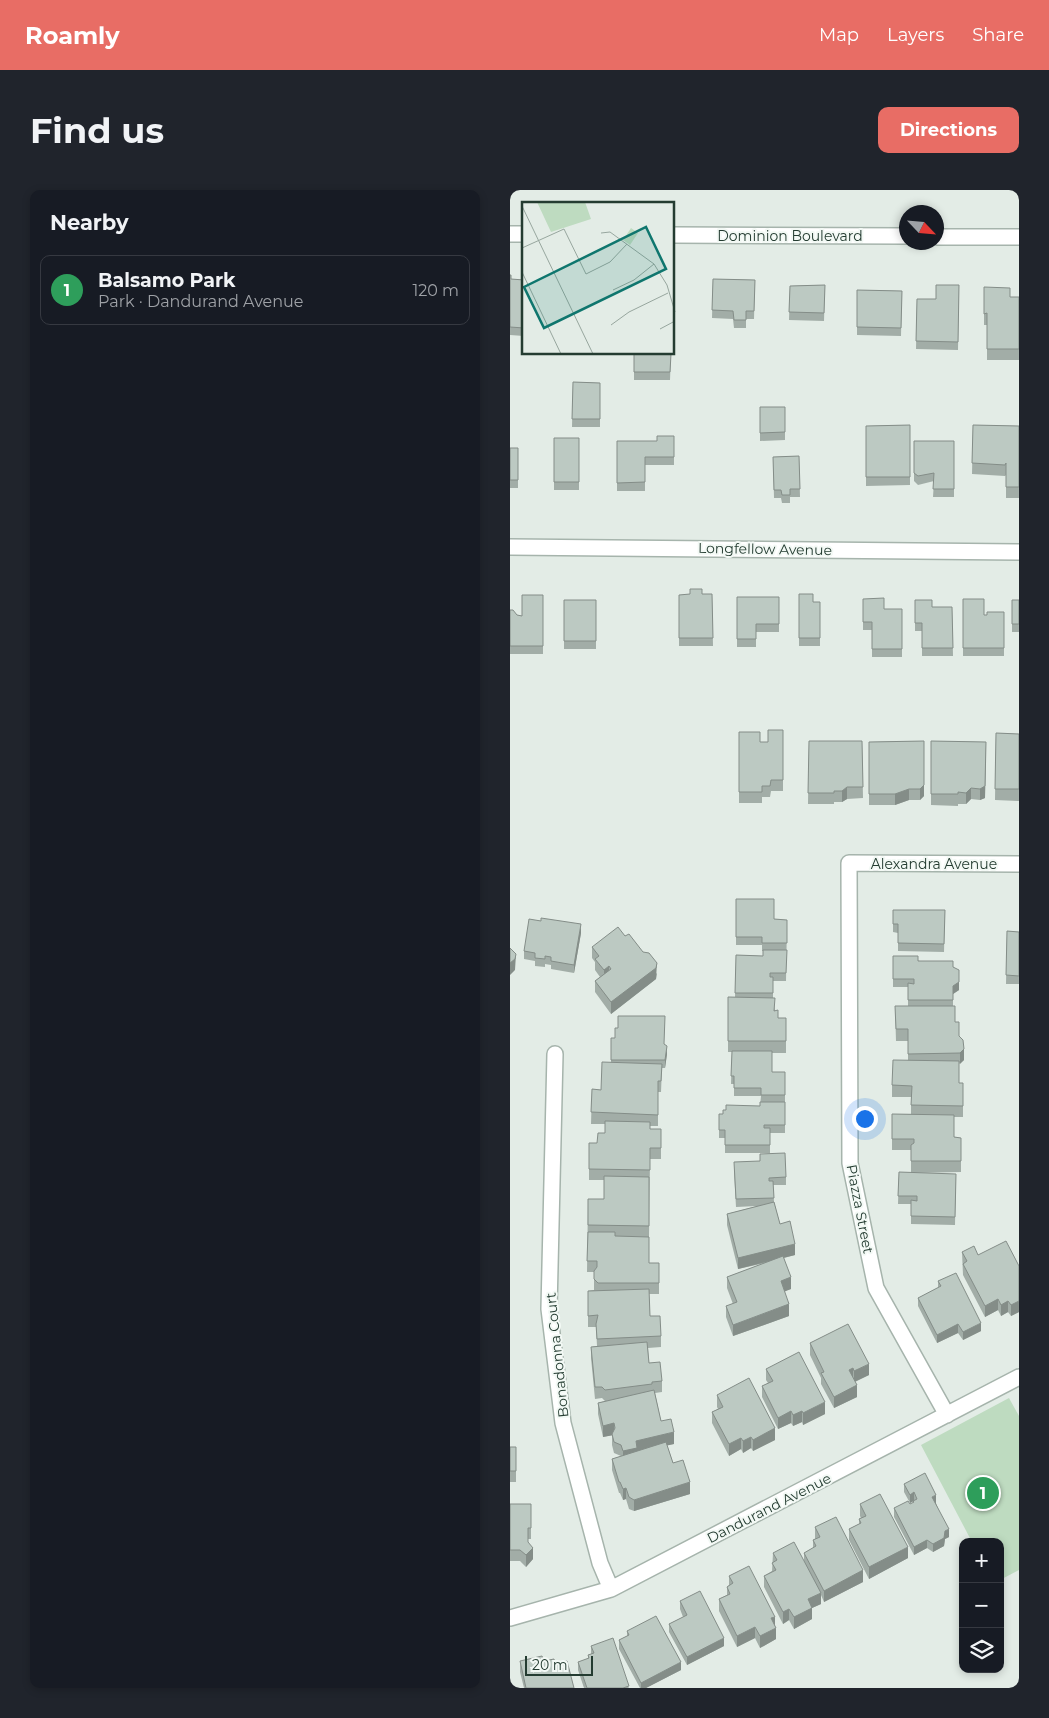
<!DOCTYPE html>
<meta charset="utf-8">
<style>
:root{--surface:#171b24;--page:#20242c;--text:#f1f3f6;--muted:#9ea1a6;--line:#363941;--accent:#e86d65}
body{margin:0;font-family:Montserrat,sans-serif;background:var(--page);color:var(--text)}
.controls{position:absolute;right:15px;bottom:15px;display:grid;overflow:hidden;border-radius:10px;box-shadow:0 2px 8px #0003}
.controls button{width:45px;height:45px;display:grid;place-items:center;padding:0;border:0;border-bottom:1px solid var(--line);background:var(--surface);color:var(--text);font:25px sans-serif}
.compass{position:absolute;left:389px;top:15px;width:45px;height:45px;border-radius:50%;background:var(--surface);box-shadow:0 2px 8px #0003;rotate:116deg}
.scale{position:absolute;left:15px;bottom:12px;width:68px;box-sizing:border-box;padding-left:5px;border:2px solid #243c31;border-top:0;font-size:14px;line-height:18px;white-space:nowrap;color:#243c31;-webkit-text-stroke:4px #f3f9f5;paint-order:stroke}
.you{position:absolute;left:354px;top:928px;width:18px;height:18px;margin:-12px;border:4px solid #fff;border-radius:50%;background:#1a73e8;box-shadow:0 0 0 8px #1a73e833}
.badge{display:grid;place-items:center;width:32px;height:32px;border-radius:50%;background:var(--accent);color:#fff;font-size:16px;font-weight:700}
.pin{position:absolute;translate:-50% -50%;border:2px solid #fff;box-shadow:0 1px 5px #0006}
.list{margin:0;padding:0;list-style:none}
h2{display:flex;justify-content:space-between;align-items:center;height:65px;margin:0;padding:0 20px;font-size:21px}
h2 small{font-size:16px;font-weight:400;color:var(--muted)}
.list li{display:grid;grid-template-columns:32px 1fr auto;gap:15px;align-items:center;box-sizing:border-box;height:70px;margin:0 10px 10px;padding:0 10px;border:1px solid var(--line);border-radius:10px}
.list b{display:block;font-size:19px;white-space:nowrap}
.list p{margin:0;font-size:16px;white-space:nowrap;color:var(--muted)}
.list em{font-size:16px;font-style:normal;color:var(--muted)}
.icon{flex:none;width:28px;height:28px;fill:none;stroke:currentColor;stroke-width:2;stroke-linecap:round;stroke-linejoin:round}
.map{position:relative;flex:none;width:509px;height:1498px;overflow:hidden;border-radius:10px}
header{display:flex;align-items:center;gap:30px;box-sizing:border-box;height:70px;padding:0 25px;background:var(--accent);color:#fff}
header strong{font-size:24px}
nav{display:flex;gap:28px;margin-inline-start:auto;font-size:18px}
.intro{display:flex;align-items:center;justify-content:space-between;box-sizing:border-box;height:120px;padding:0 30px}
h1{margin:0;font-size:35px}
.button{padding:12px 22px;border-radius:10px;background:var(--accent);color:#fff;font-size:18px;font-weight:700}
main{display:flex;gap:30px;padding:0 30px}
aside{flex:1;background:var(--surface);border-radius:10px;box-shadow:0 2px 8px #0003}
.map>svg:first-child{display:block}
</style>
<header>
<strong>Roamly</strong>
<nav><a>Map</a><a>Layers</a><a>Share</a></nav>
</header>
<div class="intro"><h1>Find us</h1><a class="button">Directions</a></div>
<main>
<aside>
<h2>Nearby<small></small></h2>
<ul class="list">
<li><span class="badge" style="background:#2e9e5b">1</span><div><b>Balsamo Park</b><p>Park · Dandurand Avenue</p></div><em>120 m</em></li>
</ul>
</aside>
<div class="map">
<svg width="509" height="1498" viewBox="0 0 509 1498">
<rect width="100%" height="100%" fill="#e3ece6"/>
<path fill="#bedbc0" d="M499 1208 509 1226V1380L490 1390V1352H462L411 1255Z"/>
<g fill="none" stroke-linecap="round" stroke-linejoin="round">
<g stroke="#a6b4ac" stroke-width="18">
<path id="minor" d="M0 44H14
M164 45 397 46
M427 47H509
M0 357 509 362
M45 864 39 1119 53 1233 90 1373 101 1399
M437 1225 366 1098 340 973 339 673 509 674
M0 1428 101 1399 509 1187"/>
</g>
<use href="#minor" stroke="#fff" stroke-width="15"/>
</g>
<path fill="#a2ada7" d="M0 85 1 89 14 90V146L0 145Z
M203 89 245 90 244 129H236V138H224L223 129 202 128Z
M315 95 314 131 279 130 280 96Z
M449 95 448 160 406 159 407 109H426Z
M474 97 500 107H509V170H477V135H474Z
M347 100 392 101 391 146 347 145Z
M124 164H161L160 190H124Z
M63 192 90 193V237H62Z
M250 217H275V250L250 251Z
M400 235V295L356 296V236Z
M463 235 509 236V308H496V285L495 286 462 284Z
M164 246V275H135V301H107V251H147Z
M44 248H69V300H44Z
M404 251H444V307H423L424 291 408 295 404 291Z
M0 258H8V298H0Z
M289 266 290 307H280V313H272L271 308H264L263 267Z
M202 404 203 456H169V405Z
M289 404 303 412H310V456H289Z
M33 405V464H0V420L7 425 12 426Z
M227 407H269V442H246V457H227Z
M353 409 374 419H392V467H362V440H353Z
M453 409 474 425H477L494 422V466H453Z
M54 410H86V459H54Z
M405 410 422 417H442L443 466H412V441H405Z
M502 410H509V442H502Z
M273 540V601H261L260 607H252V613H229V542L250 552H258Z
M486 543 509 544V611L485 610Z
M299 551H352L353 608 337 609 332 612H324V614H298Z
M414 551V606L410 610H399L385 615H359V552Z
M421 551 476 552 475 608 470 610 461 609 456 614H448V616L421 615Z
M226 709 264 729 277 730 276 791H263V808L265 821 268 828H276V863H262V882H275V943H260V963H215V948H209V924H213L250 916 251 906H224V894H221L222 862H218V807H225L226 765 253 766V761H252V755H226Z
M383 720H435L434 762 388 761V743L383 742Z
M497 741 509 742V794H496Z
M71 743 64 783 41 779V775L35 774V777L25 776V771L14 769V761Z
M115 746 147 784 146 789 101 824 85 802V791L90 787 85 780V772L82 768V757Z
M383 766 443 777 449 788V800L443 804V816L445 832 449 846 454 870 449 874V893H453V927H444V947L451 948V982L404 983 446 984 445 1035 401 1034V1014H388L389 982 401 983V960H382V924H401V907H382V895L398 870V851H386L385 816H398V797H383Z
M101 848 154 854 157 864 155 878H152L151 902H148V936H140V939H151V969H140L139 1047V1073H149V1104H139L140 1126 151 1146V1157L138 1158 139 1173 152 1191V1202L145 1203 151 1231 164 1254 157 1255 163 1273 180 1304 124 1321 119 1319 116 1309 113 1310 110 1303H109L102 1280V1269L111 1266 104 1263 102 1255V1245L93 1247 88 1224V1213L95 1211 92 1208 85 1209 81 1168V1157L87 1156 86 1137H78V1101L84 1100V1082H77L78 1009H94V990H79V953H87L95 943V934H81L82 899 91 900 101 872Z
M224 981 276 987V995H263L264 1012 270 1034 285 1065 274 1068 281 1099 274 1101 279 1126 223 1146 216 1127V1116L223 1114 217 1098V1087L255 1073 228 1079 217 1035V1024L247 1016 226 1017Z
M452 1062 468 1065 509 1076V1122L501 1126 498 1122 491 1126 488 1120 475 1127 453 1085Z
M428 1091 471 1141 453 1150 448 1143 427 1153 408 1116V1108L428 1098Z
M300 1153 359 1185 345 1192 347 1207 324 1218 311 1194V1188L300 1165Z
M256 1179 315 1224 293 1235 292 1232 283 1236 281 1233 268 1239 252 1207V1196L258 1193 256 1190Z
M207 1205 265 1250 243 1261 241 1258 233 1263 231 1259 219 1266 202 1233V1222L208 1219 207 1217Z
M0 1257H6V1292H0Z
M394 1294 426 1313 439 1347 435 1349 434 1356 423 1362 417 1358 404 1365 384 1327V1318L400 1314 403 1313V1311L400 1313 394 1302Z
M0 1314H21V1349H18V1352L23 1369 16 1377 10 1371H0Z
M350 1314 398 1368 359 1389 339 1350V1339L349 1334V1329L351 1328 350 1326Z
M305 1337 353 1392 314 1412 311 1405V1414L302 1418V1429L284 1439 279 1430 273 1434 254 1397V1386L262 1381 263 1363 294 1371V1363L303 1358V1350L305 1349Z
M219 1386 265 1436 266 1449 250 1458 245 1448 227 1457 209 1421V1409L217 1405V1397L219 1395Z
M170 1411 214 1456 177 1475 159 1442V1434L173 1427 170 1419Z
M117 1441 171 1480 136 1498H130L109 1459V1450L117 1446Z
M81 1456 119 1498H74L68 1480V1472L78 1469V1465L81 1464Z
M10 1471H34L45 1474 64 1498H14L10 1482Z"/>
<path fill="#848d88" d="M476 552 475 608 470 610V599Z
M414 595V606L410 610V599Z
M337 597V609L332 612V601Z
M461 598V609L456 614V603Z
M399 599V610L385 615V604Z
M71 734V743L64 783V775Z
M6 764 5 780 0 785V773Z
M147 773 146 789 101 824V812Z
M99 776V788L94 791V780Z
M449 792V800L443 804V796Z
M157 856V864L155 878V870Z
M454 859V870L450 874V863Z
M285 1054V1065L228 1079V1068Z
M281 1087V1099L271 1103V1091Z
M488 1109V1120L475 1127V1116Z
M498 1111V1122L491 1126V1115Z
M509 1111V1122L501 1126V1115Z
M279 1114V1126L223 1146V1135Z
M471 1133V1141L453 1150V1142Z
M448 1134V1143L427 1153V1145Z
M359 1174V1185L344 1192V1181Z
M343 1178V1189L339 1180Z
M347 1195V1207L324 1218V1207Z
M315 1212V1224L293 1235V1223Z
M281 1221V1233L268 1239V1228Z
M292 1221V1232L283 1236V1225Z
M104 1233V1245L93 1247V1236Z
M265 1238V1250L243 1261V1250Z
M164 1242V1254L127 1262 113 1273V1261L126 1251Z
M241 1247V1258L233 1263V1251Z
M231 1248V1259L219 1266V1254Z
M180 1292V1304L124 1321V1310Z
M116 1298V1309L113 1310V1299Z
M404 1302V1311L400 1313V1305Z
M426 1305V1313L422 1315V1307Z
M439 1339V1347L435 1349 434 1356 423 1362V1354L435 1341Z
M417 1350V1358L404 1365V1357Z
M398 1357V1368L359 1389V1377Z
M23 1358V1369L16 1377V1365Z
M353 1380V1392L314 1412V1401Z
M311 1403V1414L302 1418V1429L284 1439V1427L298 1409Z
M279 1419V1430L273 1434V1422Z
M265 1427V1438L261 1428Z
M245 1437V1448L227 1457V1446Z
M266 1438V1449L250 1458V1446Z
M214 1448V1456L177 1475V1467Z
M171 1472V1480L136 1498H131V1493Z"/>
<path fill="#bcc9c2" stroke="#848d88" d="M0 85H1V89L14 90V138L0 137Z
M203 89 245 90 244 121H236V130H224L223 121 202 120Z
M315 95 314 123 279 122 280 96Z
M426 95H449L448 152 406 151 407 109H426Z
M474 97 500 98V107H509V159H477V123L474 124Z
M347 100 392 101 391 138 347 137Z
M124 164H161L160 182H124Z
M63 192 90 193V229H62Z
M250 217H275V242L250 243Z
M400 235V287H356V236Z
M463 235 509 236V297H496V273L495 275 462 273Z
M147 246H164V267H135V292L107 293V251H147Z
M44 248H69V292H44Z
M404 251H444V299H423L424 283 408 286 404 283Z
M0 258H8V290H0Z
M289 266 290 299H280V305H272L271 300H264L263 267Z
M180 399H192V404H202L203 448H169V405L180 404Z
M289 404H303V412H310V448H289Z
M12 405H33V456H0V420H3L7 425 12 426Z
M227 407H269V434H246V449H227Z
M374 408V419H392V459H362V432H353V409Z
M453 409H474V425H477V422H494V458H453Z
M54 410H86V451H54Z
M405 410H422V417H442L443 458H412V433H405Z
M502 410H509V434H502Z
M258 540H273V590H261L260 596H252V602H229V542H250V552H258Z
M486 543 509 544V599H485Z
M299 551H352L353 597H337L332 601H324V603H298Z
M414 551V595L410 599H399L385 604H359V552Z
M421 551 476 552 475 596 470 599 461 598 456 603 448 602V604H421Z
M226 709H264V729L277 730V753H252V747H226Z
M383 720H435L434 754 388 753V734H383Z
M31 728 71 734 64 775 41 771V767L35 766V769L25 768V763L14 761 19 729 31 731Z
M108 737 115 746 119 744 133 762 139 763 147 773 146 778 101 812 85 791 101 779 99 776 94 780 85 769 89 766 82 757Z
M497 741 509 742V786L496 785Z
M0 758 6 764 5 769 0 773Z
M253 760H277L276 783H260V787H263V803H225L226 765 253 766Z
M383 766H408V771H443V777L449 780V792L443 796V810H398V793L404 794V789H383Z
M218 807 265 808 264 821 268 820V828H276V851H218Z
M385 816H445V832H449V846L453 850 454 859 450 863 398 864V839H386Z
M108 826H155L154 854 157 856 155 870H101V848H105V838H108Z
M222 861H262V882H275V905H251V898H224V886H221Z
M383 870 449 871V893H453V916L401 915 402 896 382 895Z
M92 872 152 874 151 891H148V925L81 922 82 899 91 900Z
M250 912H275V935H254V938H260V955H215V940H209V924H213V920H216V915L250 916Z
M382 924 444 925V947L451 948V971H401V955L404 953V949H382Z
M95 931 140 932V939H151V958H140V980L79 979V953H87L88 943H95Z
M275 963 276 987 259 988V991H263L264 1008 226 1009 224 972 250 971V964Z
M389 982 446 984 445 1027 401 1026V1010L407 1011V1006H388Z
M94 986 139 987V1036L78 1035V1009H94Z
M264 1012 270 1034 280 1031 285 1054 228 1068 217 1024Z
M78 1042H105V1046L139 1047V1073H149V1093H88L84 1089V1081L87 1077V1071H77Z
M496 1051 509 1076V1111L501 1115 498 1111 491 1115 488 1109 475 1116 453 1074 457 1071 452 1062 464 1056 468 1065Z
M273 1066 281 1087 271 1091 279 1114 223 1135 216 1116 227 1112 217 1087Z
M446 1083 471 1133 453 1142 448 1134 427 1145 408 1108 431 1096 428 1091Z
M139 1099 140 1126H150L151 1146 87 1149 86 1134 88 1125 78 1126V1101Z
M338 1134 359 1174 344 1181 343 1178 339 1180 347 1195 324 1207 311 1183 314 1182 300 1153Z
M137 1152 139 1173 150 1172 152 1191 142 1192V1194L95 1200 92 1197H85L81 1157Z
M289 1162 315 1212 293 1223 292 1221 283 1225 281 1221 268 1228 252 1196 263 1191 256 1179Z
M239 1188 265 1238 243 1250 241 1247 233 1251 231 1248 219 1254 202 1222 213 1217 207 1205Z
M144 1200 151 1231 161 1229 164 1242 126 1251 127 1258 113 1261 111 1255 104 1252 102 1244 105 1238 104 1233 93 1236 88 1213Z
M156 1252 163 1273 173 1270 180 1292 124 1310 119 1307 116 1298 113 1299 110 1292H109L102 1269Z
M0 1257H6V1281H0Z
M415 1283 426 1305 422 1307 439 1339 435 1341 434 1348 423 1354 417 1350 404 1357 384 1318 398 1311 400 1314 404 1312 403 1311 407 1309 404 1302 400 1305 394 1294Z
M370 1304 398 1357 359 1377 339 1339 351 1333 349 1329 356 1326 350 1314Z
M0 1314H21V1338H18V1352L23 1358 16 1365 10 1360H0Z
M326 1327 353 1380 314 1401 294 1363 306 1356 303 1350 310 1347 305 1337Z
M284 1352 311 1403 298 1409 302 1418 284 1427 279 1419 273 1422 254 1386 266 1380 262 1373 267 1370 263 1363Z
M239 1376 265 1427 261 1428 266 1438 250 1446 245 1437 227 1446 209 1409 220 1404 217 1397 223 1393 219 1386Z
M190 1401 214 1448 177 1467 159 1434 177 1425 170 1411Z
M146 1426 171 1472 131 1493 109 1450 119 1445 117 1441Z
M103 1448 119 1496 113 1498H77L68 1472 79 1468 78 1465 84 1463 81 1456Z
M32 1466 34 1471 44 1469 45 1474 57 1471 64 1498H16L10 1471Z"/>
<g text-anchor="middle" stroke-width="4" stroke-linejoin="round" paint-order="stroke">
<g font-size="14" fill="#243c31" stroke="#f3f9f5">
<text x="280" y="51">Dominion Boulevard</text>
<text transform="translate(255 359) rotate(1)" y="5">Longfellow Avenue</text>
<text x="424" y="679">Alexandra Avenue</text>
<text transform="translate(350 1019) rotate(79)" y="5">Piazza Street</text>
<text transform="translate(47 1165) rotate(-96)" y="5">Bonadonna Court</text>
<text transform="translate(259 1318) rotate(-27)" y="5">Dandurand Avenue</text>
</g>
</g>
<g transform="translate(12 12)">
<rect width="152" height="152" fill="#e3ece6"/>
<path d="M15 0H63L69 17 29 30ZM109 26 116 31 108 43 101 38Z" fill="#bedbc0"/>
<path fill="none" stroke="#97a69e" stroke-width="1" d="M0 4 71 152M79 31 88 30 132 62 145 83 153 110M0 46 42 27 64 72 88 60 105 42M0 70 39 152M91 88 112 78 132 62M89 123 107 110 146 91M138 127 153 119"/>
<path fill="#0f766e" fill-opacity="0.15" stroke="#0f766e" stroke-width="2.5" d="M124 25 144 67 22 126 2 85Z"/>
<rect width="152" height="152" fill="none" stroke="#243c31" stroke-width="2.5"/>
</g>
</svg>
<div class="controls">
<button>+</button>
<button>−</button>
<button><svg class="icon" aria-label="layers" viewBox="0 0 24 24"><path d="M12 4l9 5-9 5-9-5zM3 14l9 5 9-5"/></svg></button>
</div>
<svg class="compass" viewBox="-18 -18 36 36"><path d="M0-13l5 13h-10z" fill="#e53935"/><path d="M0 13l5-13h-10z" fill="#9ea1a6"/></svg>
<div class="scale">20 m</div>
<div class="you"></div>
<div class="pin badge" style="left:473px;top:1303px;background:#2e9e5b">1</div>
</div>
</main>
